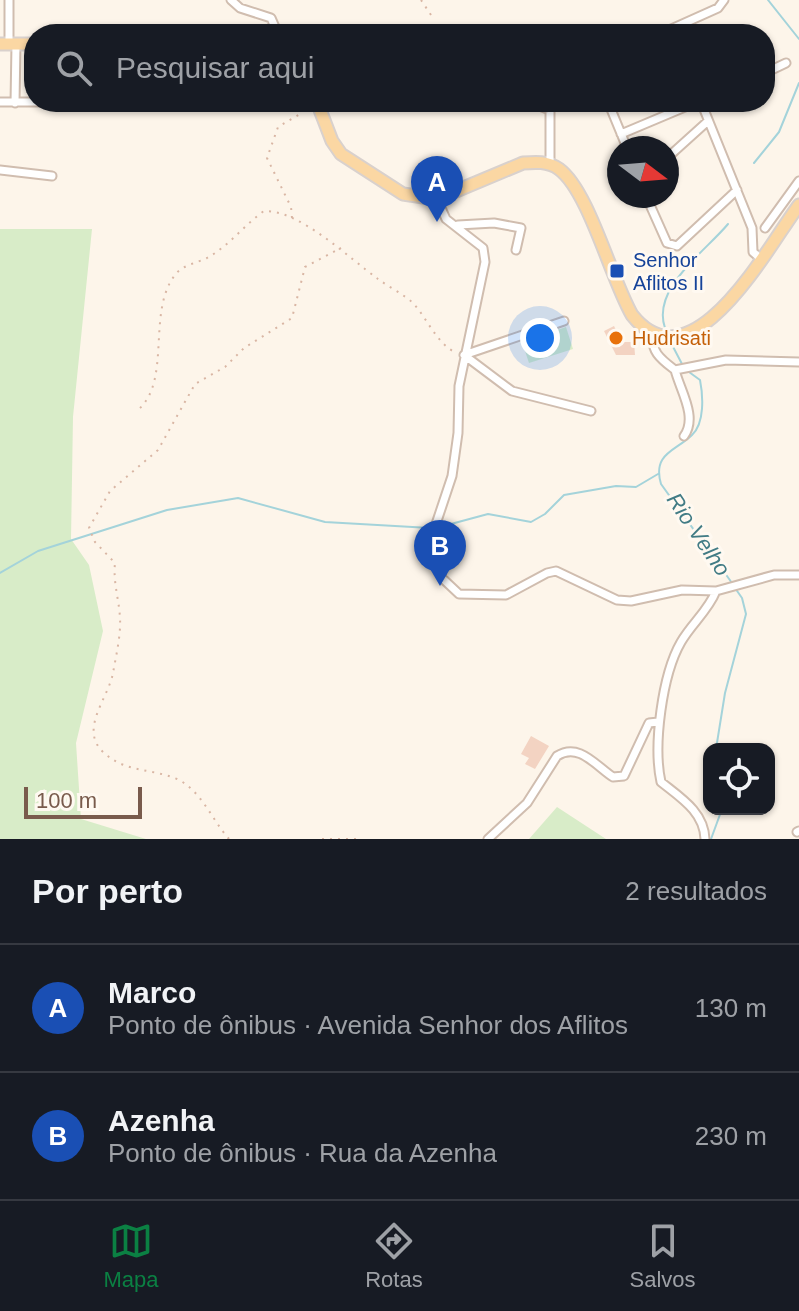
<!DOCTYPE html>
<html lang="pt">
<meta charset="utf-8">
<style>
:root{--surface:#171b24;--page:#242831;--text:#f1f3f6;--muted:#9ea1a6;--line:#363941;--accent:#0b8043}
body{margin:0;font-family:Helvetica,sans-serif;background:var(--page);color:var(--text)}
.controls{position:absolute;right:24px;bottom:24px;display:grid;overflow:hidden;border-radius:16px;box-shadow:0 2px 6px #0004}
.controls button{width:72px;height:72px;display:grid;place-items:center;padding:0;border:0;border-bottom:2px solid var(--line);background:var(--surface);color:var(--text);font:40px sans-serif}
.compass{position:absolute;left:607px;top:136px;width:72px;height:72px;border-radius:50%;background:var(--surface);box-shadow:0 2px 6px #0004;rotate:106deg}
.scale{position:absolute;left:24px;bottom:20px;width:118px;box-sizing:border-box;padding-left:8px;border:4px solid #795b4c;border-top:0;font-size:22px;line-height:28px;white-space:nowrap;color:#795b4c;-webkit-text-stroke:6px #fff9f1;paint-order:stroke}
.you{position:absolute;left:540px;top:338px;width:28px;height:28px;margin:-20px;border:6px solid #fff;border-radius:50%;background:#1a73e8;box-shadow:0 0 0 12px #1a73e833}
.badge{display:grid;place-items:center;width:52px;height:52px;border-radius:50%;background:var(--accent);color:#fff;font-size:26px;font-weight:700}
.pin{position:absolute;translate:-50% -66px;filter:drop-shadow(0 2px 4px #0008)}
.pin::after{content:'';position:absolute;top:42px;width:28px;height:24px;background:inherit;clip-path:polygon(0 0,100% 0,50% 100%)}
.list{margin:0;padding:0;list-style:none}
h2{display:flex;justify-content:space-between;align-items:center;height:104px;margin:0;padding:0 32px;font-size:34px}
h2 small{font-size:26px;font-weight:400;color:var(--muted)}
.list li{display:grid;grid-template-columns:52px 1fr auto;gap:24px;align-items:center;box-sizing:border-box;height:128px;padding:0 32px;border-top:2px solid var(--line)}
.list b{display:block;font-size:30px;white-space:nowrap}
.list p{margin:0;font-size:26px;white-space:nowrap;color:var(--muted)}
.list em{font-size:26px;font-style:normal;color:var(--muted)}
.icon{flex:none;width:44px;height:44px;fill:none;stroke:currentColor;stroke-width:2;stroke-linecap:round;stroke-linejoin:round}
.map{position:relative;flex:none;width:799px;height:839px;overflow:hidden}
.search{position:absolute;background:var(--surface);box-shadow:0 2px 6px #0004;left:24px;right:24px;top:24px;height:88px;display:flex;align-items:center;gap:20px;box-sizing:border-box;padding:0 28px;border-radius:32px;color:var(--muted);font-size:30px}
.sheet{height:360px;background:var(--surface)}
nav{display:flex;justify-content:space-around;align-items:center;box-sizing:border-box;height:112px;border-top:2px solid var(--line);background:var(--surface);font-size:22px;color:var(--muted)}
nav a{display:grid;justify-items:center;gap:4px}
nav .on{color:var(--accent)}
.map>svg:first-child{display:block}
</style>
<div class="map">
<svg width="799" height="839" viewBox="0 0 799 839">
<rect width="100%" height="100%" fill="#fdf5ea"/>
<path fill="#d8ecc8" d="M0 229H92L73 417 71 539 89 565 103 631 76 743 81 819 146 839H0Z
M566 327 573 349 529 363 522 342Z
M557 807 606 839H529Z"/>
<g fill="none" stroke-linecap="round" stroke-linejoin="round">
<path stroke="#a4d3da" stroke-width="2" d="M768 0 799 39
M754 163 779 132 799 83
M665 328C651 288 706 251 728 224
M670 341 682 364
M689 372 700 380C703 395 705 423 692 435 676 451 652 453 661 484L732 583
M436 528 488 514 531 522 545 514 564 495 616 486 636 487 658 474
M0 573 38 551 167 510 238 498 325 522 430 528
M716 749 725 693 746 614 742 598 735 588
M711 839 722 809"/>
</g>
<path fill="#f3d3c2" d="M614 326 622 342H634L635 355H616L604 331Z
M531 736 549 746 535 769 525 764 529 758 521 754Z"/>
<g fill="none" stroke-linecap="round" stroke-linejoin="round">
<g stroke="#d0bdaf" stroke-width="11">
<path id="minor" d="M231 0 240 8 271 18 278 34
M671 34 669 30 718 8 724 0
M9 44V0
M765 73 786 63
M0 102H227
M608 102 627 148
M701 102 752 228 753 252 760 258
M15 103 16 44
M537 105 550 110V164
M621 134 697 102
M667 158 708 121
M0 170 52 176
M646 196 667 243 677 246 737 190
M437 199 446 219 483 248 485 262 459 386 458 433 452 476 433 533 442 578 459 594 506 595 547 573 556 571 617 600 631 601 682 590 716 591 774 575H799
M458 225 494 223 521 228 516 250
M765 228 799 181
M654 333C649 351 662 360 675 370L726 360 799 362
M464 355 512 391 591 411
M464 355 564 321
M675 370C680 390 698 417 684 436
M797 832 799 831
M488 839 527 803 557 756C579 742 596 766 613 777L624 776 649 723 658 722
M705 839C704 812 681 798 661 782 653 746 662 675 681 642 692 623 708 611 716 591"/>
</g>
<g stroke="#d9d1cd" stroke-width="15">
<path id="primary" d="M0 44H34
M317 102 332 141 341 154 403 194 437 199 523 163C535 162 548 161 559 169 589 191 611 279 632 315 692 391 768 246 799 205"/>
</g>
<path stroke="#d9b6a4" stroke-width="2" stroke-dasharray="2 6" stroke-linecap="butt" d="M421 0 431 15
M292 218 291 207 267 158 278 127 300 114 304 102
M140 408C171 378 147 311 175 275 182 265 197 263 207 258 229 246 244 225 264 211 300 210 349 258 378 279 389 287 403 294 413 303 427 318 438 346 457 353
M229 839C212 820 201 790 177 779 151 768 125 773 103 752 79 729 108 699 113 673 116 656 121 635 120 618 119 599 113 583 115 563L95 542 89 528 110 491 158 450 195 384 225 367 244 348 292 318 305 267 341 248
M322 839H357"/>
<use href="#minor" stroke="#fff" stroke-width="7"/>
<use href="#primary" stroke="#fbd7a3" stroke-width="11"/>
</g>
<rect fill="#1a4fb4" stroke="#fff9f1" stroke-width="3" x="609" y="263" width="16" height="16" rx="4"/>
<circle fill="#e8710a" stroke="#fff9f1" stroke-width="3" cx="616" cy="338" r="8"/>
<g text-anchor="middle" stroke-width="6" stroke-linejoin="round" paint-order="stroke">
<g font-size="20" fill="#164399" stroke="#fff9f1" text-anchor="start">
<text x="633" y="267">Senhor<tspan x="633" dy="23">Aflitos II</tspan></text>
</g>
<g font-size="20" fill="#c56008" stroke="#fff9f1" text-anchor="start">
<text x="632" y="345">Hudrisati</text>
</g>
<g font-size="22" font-style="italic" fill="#427c85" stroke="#fff9f1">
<text transform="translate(699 534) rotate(56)" y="8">Rio Velho</text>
</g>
</g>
</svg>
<div class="controls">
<button><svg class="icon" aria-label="locate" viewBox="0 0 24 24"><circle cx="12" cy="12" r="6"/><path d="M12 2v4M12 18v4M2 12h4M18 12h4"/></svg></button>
</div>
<svg class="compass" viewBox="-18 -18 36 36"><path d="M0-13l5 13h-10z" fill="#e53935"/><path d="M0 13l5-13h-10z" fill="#9ea1a6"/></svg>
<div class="scale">100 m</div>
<div class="you"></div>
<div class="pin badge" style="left:437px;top:222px;background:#1a4fb4">A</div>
<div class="pin badge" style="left:440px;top:586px;background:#1a4fb4">B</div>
<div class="search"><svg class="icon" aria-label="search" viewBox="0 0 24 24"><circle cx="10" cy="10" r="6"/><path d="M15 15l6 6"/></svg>Pesquisar aqui</div>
</div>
<section class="sheet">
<h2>Por perto<small>2 resultados</small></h2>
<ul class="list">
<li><span class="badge" style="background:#1a4fb4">A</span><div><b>Marco</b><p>Ponto de ônibus · Avenida Senhor dos Aflitos</p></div><em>130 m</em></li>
<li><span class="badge" style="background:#1a4fb4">B</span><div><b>Azenha</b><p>Ponto de ônibus · Rua da Azenha</p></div><em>230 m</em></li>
</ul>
</section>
<nav>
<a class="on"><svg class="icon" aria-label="map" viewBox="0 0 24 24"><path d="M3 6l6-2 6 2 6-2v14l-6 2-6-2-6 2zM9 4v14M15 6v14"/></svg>Mapa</a>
<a><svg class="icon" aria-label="directions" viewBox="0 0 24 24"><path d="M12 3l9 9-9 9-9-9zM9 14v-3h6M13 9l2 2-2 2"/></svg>Rotas</a>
<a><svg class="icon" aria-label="saved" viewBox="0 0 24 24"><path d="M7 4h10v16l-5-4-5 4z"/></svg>Salvos</a>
</nav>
